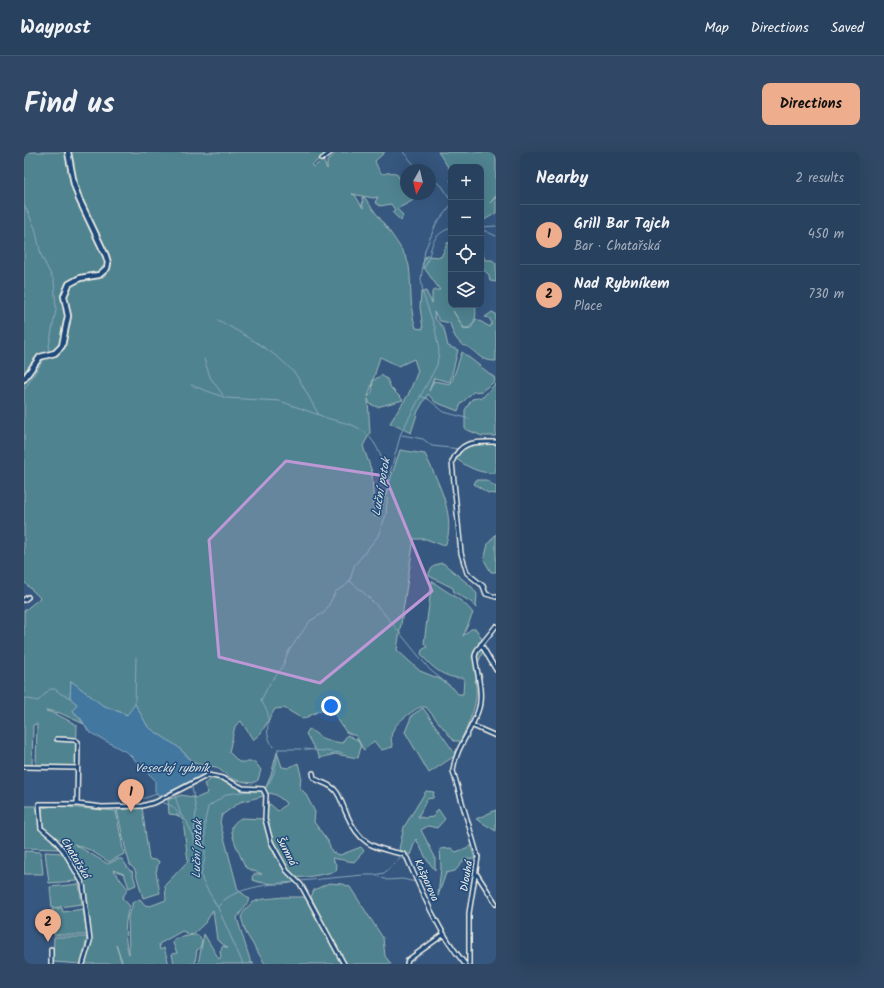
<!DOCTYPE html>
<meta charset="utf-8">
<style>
:root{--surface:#28415f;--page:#304865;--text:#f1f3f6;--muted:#a5afbd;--line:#445a74;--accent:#eead8d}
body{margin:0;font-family:Kalam,sans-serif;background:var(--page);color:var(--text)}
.controls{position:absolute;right:12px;top:12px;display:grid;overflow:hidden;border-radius:8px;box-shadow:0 4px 16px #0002}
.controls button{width:36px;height:36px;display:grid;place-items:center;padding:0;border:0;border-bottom:1px solid var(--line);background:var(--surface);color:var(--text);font:20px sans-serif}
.compass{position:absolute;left:376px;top:12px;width:36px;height:36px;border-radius:50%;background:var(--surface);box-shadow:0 4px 16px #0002;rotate:188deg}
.you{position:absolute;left:307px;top:554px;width:14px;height:14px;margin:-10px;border:3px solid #fff;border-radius:50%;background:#1a73e8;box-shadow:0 0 0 6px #1a73e833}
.badge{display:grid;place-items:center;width:26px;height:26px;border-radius:50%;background:var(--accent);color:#111;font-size:13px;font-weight:700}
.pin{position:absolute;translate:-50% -33px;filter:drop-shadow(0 1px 2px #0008)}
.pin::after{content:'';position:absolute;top:21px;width:14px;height:12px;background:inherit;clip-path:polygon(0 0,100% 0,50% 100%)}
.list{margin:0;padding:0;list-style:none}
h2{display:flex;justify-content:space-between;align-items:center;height:52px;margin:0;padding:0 16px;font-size:17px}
h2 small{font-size:13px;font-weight:400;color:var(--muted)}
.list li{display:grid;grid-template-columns:26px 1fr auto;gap:12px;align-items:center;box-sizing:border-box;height:60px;padding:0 16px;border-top:1px solid var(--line)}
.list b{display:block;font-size:15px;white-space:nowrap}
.list p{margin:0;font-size:13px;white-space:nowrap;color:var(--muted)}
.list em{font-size:13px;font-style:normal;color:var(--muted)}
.icon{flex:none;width:22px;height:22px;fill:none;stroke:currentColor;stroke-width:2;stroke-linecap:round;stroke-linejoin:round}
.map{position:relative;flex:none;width:472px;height:812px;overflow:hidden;border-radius:8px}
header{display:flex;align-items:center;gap:24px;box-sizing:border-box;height:56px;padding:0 20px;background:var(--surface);border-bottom:1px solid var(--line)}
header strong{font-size:19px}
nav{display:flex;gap:22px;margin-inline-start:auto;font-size:14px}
.intro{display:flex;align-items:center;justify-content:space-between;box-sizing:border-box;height:96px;padding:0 24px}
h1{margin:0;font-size:28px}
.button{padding:10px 18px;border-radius:8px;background:var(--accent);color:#111;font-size:14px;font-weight:700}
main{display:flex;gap:24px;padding:0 24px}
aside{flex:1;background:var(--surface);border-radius:8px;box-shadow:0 4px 16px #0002}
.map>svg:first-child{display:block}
</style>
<header>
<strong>Waypost</strong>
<nav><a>Map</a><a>Directions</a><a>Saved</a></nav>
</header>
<div class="intro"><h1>Find us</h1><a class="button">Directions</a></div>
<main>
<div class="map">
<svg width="472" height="812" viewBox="0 0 472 812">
<rect width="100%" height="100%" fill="#36577f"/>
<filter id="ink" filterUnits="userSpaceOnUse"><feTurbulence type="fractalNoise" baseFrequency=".025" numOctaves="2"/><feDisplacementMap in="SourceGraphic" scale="8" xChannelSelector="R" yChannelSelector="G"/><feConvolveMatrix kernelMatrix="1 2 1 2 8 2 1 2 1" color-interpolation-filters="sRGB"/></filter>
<g filter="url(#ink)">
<path fill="#50838f" stroke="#a2babc" d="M0 0H305L299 2 301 3 288 13 289 15 299 8 303 17V9L313 0H361L351 9C359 30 358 18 372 21L382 36 380 39 382 38V42H394L388 49 373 57 379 63 377 69 368 60 371 58 367 52 356 54 351 50 354 45 349 46 328 42 331 43 339 56 338 45 341 46C351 61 382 98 385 114 388 135 385 156 392 176L399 177 396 155 397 141 402 139 408 151V140L411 138H416L398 113 402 104 417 105 424 90 427 93V153H451C453 162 452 171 444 176H440L429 159 440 177 447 176 452 167 466 175 468 171 465 166 461 165 468 160 472 162V209C456 209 456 203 444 195 443 194 440 194 439 193 431 188 428 179 426 171L416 169 410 160 411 166 420 177 424 194 434 198 426 230 410 226 405 239 410 229 427 232 438 200 470 225 471 229 458 239 449 240 437 252 434 259 411 250 404 242 394 259 387 281 366 271 384 243 394 219 390 207 375 214 356 205 344 245 348 240 349 229 357 223 363 227 367 236 379 248 353 255 346 252 344 247 346 281 339 294 348 320 350 364 354 365 376 298 401 302C413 328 432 362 422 392L418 393 402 387H390L373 498 396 519 416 527 429 536 434 542H439L440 526C421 527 408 516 397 502L398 498 403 495 400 491 408 429C423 441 438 446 449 461L439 484 447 477H452L458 487 450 499 448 506 452 497 456 496 459 499 451 519 452 523 457 521 458 524 456 530H453L451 528C456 551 445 568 437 589H430L402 555C395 554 391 558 385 562 373 571 363 579 369 595L357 598 350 589 340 598 339 597 332 584 322 580 305 554 279 567 260 556 251 557 237 581 229 588 217 569 211 574 205 600 215 610H231L237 618 234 628 229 631 221 630 208 627 192 615 172 612 154 595 124 575 111 552 104 563 78 553 47 529 46 546 53 552 49 559 60 572 36 561 22 558V559L32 562 53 573 52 613 50 615 12 613 13 572 9 573 8 613H0V459L16 446 0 430Z
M414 0H472V44L466 51 472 45V61L457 70V15H427V30L426 18Z
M457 98 461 108H468L472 111V130L466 129 465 123 457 115Z
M472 231V284H458L441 277V258L448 247 459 245Z
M472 291V321C456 322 443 315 431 306L433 301 449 292Z
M452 328H462L472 335V342L464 341 450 332Z
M472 382V420H467L460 408 464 392Z
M419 411 448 435 453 442 452 456 447 450 430 440 429 436 405 424C404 417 413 411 419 411Z
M399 556 432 603 405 621 381 580 388 563Z
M285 577 301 588 318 591 323 583 334 588 337 595 334 606 311 602 296 606 282 582Z
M253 600 258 615 264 616 274 611 277 623 276 636 281 641 291 660 290 670 304 689 308 700 316 703 337 695 340 699 330 710 308 706 313 714 312 719C307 721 277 727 272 725 259 718 248 688 245 673L246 671H243V655L246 652 254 659 262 652 261 650 252 643 246 641 243 643 241 637 247 623Z
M189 626 197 627 219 636 239 638 240 644 216 650 198 663 196 670 214 738 226 747 213 766 227 811 228 810 230 812H174L180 782 195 807 197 805 196 799 199 794 204 796 193 788 189 758 182 770 168 783H174L178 789 176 796 173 798 171 810 173 812H150L148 802 153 801 149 791 150 787 168 783 158 779 135 792 136 798 140 796 145 812H99L92 793 98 812H61L67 789 61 735 38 694 43 690 33 686 19 675 18 656 30 654 92 659 100 702 85 710 66 698 50 692 84 712 94 707H98L106 719H108L112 733 105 736 100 722 89 718 104 737 98 746 106 754C100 767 100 788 105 802L104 764 108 756V751L116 747 121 753 126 754 142 748 141 733 164 709 159 668 153 663 145 662 144 648 157 643 173 646 184 641 180 632Z
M402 639 410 640 409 646 403 647 394 665 401 666 409 665 414 657 421 667 413 676 404 674 397 678 411 705V718L403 708 392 687 386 703 375 697 380 675Z
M0 654H12L14 656 15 677 28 687 34 697 0 696Z
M118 655 125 707 135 709 132 720 136 741 119 746 111 718 106 713 101 695 93 658Z
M472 658V679L452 667Z
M217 666 240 667C242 690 254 715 272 729 266 734 236 732 229 728L228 725 230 722H238L222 716C218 707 206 684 208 675 210 670 214 668 217 666Z
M447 694 451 707H441L431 719 422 721 414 744 417 715 416 697 427 696 432 700Z
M0 699 17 700 19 722H0Z
M21 700 39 701 54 727 53 729 25 731Z
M305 731 319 732 326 735 359 786 361 804 367 812H322L287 745 290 738Z
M55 732 58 752 28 756 26 735Z
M259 745H283L319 812H241L222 781 217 765C227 744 239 748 259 745Z
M38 756 39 760 59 757 63 783H30L28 757Z
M30 785H63L57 812 29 810Z"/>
<path fill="#4377a0" stroke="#8aa8bd" d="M47 529 78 553 103 563 111 552 124 575 154 595 180 622 135 645 131 639V628L104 601 65 580 56 565 49 559 53 552 46 546Z"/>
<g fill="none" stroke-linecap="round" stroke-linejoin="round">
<path stroke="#8aa8bd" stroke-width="1" d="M379 0 395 18
M406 26 418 34 427 48
M0 52 11 76 17 103 30 129 32 158 24 199
M457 75 472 74
M457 77 472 84
M400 117C410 99 403 84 427 76
M194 168C217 181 256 202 272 223 281 236 287 250 295 263 305 268 317 269 328 273 353 283 359 307 364 331
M180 207 186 225 199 243
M167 233 202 246 256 249 295 263
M0 238 20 207
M396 244 404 247 420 260 446 267
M378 283 399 287 408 294 436 297
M326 429 339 440 358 459 406 518 426 534
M248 528 258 516 264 500 286 469 301 460 312 439 320 435 326 429 330 414 354 384 362 363 365 325 377 281 413 213 415 199 411 176 399 142 397 127 401 98 412 72 427 53
M246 531 237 548C239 553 244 558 244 563 245 579 240 579 249 595
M0 546 14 549 26 537H31L37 542 47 546
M111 552 112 505
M254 597H277
M280 597 319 601
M168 635 172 658 170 684
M241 637C250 627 253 611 254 597
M137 643 140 651 148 654 156 663
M151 644 157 663 163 670 170 686 175 719 177 722
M109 647 121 646 133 642
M351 723 360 721 379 704
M276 729 339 723H351L363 728 378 727 392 730
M194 755C204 736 251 731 271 730
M219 812 194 756 179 730 177 722 181 706V669L184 655 203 642 232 638"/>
<g stroke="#f4f1e8" stroke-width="6">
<path id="street" d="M298 7 307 0
M472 290C451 290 437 288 428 310L437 401 443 421 459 434 462 442 472 445
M0 448 4 445
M457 492 472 518
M447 573 472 584
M33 587 51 588 54 590 53 652
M0 615 53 616
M289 621 290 626C296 631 305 631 311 638 316 643 319 654 322 661 335 691 347 696 379 702L383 706C399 743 415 781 441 812
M452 721 472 752
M27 812V797
M59 812 66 789 59 732 40 699 29 686 17 676 15 652H53L78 655 118 654 132 650 184 623 198 626 219 636 239 637 242 643 241 667 247 690 263 719 277 733 320 812
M383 812 384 808 420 782
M445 812V761L454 705 429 619C431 597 447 580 454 559 460 543 453 521 451 504L453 498 472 474"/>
</g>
<g stroke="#f4f1e8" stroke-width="8">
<path id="secondary" d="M0 227 16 205 31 201 38 194 44 164 40 144 45 132 56 126 75 123 83 116 84 111 82 104 55 47 50 32 44 0"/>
</g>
<use href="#street" stroke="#1f4a7a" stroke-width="3"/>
<use href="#secondary" stroke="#1f4a7a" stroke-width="4.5"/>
</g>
</g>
<path fill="#be98d6" fill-opacity="0.2" stroke="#be98d6" stroke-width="3" stroke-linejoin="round" d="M262 309 361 324 408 439 296 531 195 505 185 388Z"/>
<g text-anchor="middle" stroke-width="3" stroke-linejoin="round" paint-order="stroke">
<g font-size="11" fill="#f4f1e8" stroke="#1f4a7a">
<text transform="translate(263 699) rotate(62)" y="4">Šumná</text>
<text transform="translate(52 706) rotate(59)" y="4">Chatařská</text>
<text transform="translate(442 724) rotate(-81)" y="4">Dlouhá</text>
<text transform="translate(403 728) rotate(66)" y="4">Kašparova</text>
</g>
<g font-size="12" font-style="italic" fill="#d9dfdd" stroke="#1f4a7a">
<text transform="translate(357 335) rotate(-80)" y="4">Luční potok</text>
<text x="148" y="620">Vesecký rybník</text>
<text transform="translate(173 697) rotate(-88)" y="4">Luční potok</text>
</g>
</g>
</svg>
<div class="controls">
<button>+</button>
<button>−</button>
<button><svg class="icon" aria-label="locate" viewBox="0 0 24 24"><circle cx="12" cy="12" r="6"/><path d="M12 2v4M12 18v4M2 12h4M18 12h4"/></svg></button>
<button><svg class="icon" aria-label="layers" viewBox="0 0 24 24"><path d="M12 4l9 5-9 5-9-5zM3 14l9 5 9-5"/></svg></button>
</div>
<svg class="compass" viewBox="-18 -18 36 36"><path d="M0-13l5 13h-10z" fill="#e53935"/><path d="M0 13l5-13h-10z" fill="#a5afbd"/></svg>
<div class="you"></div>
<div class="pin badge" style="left:107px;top:660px">1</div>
<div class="pin badge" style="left:24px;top:790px">2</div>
</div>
<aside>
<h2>Nearby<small>2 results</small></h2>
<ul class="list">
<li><span class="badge">1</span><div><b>Grill Bar Tajch</b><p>Bar · Chatařská</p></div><em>450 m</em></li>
<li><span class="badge">2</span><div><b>Nad Rybníkem</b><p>Place</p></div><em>730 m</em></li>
</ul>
</aside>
</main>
